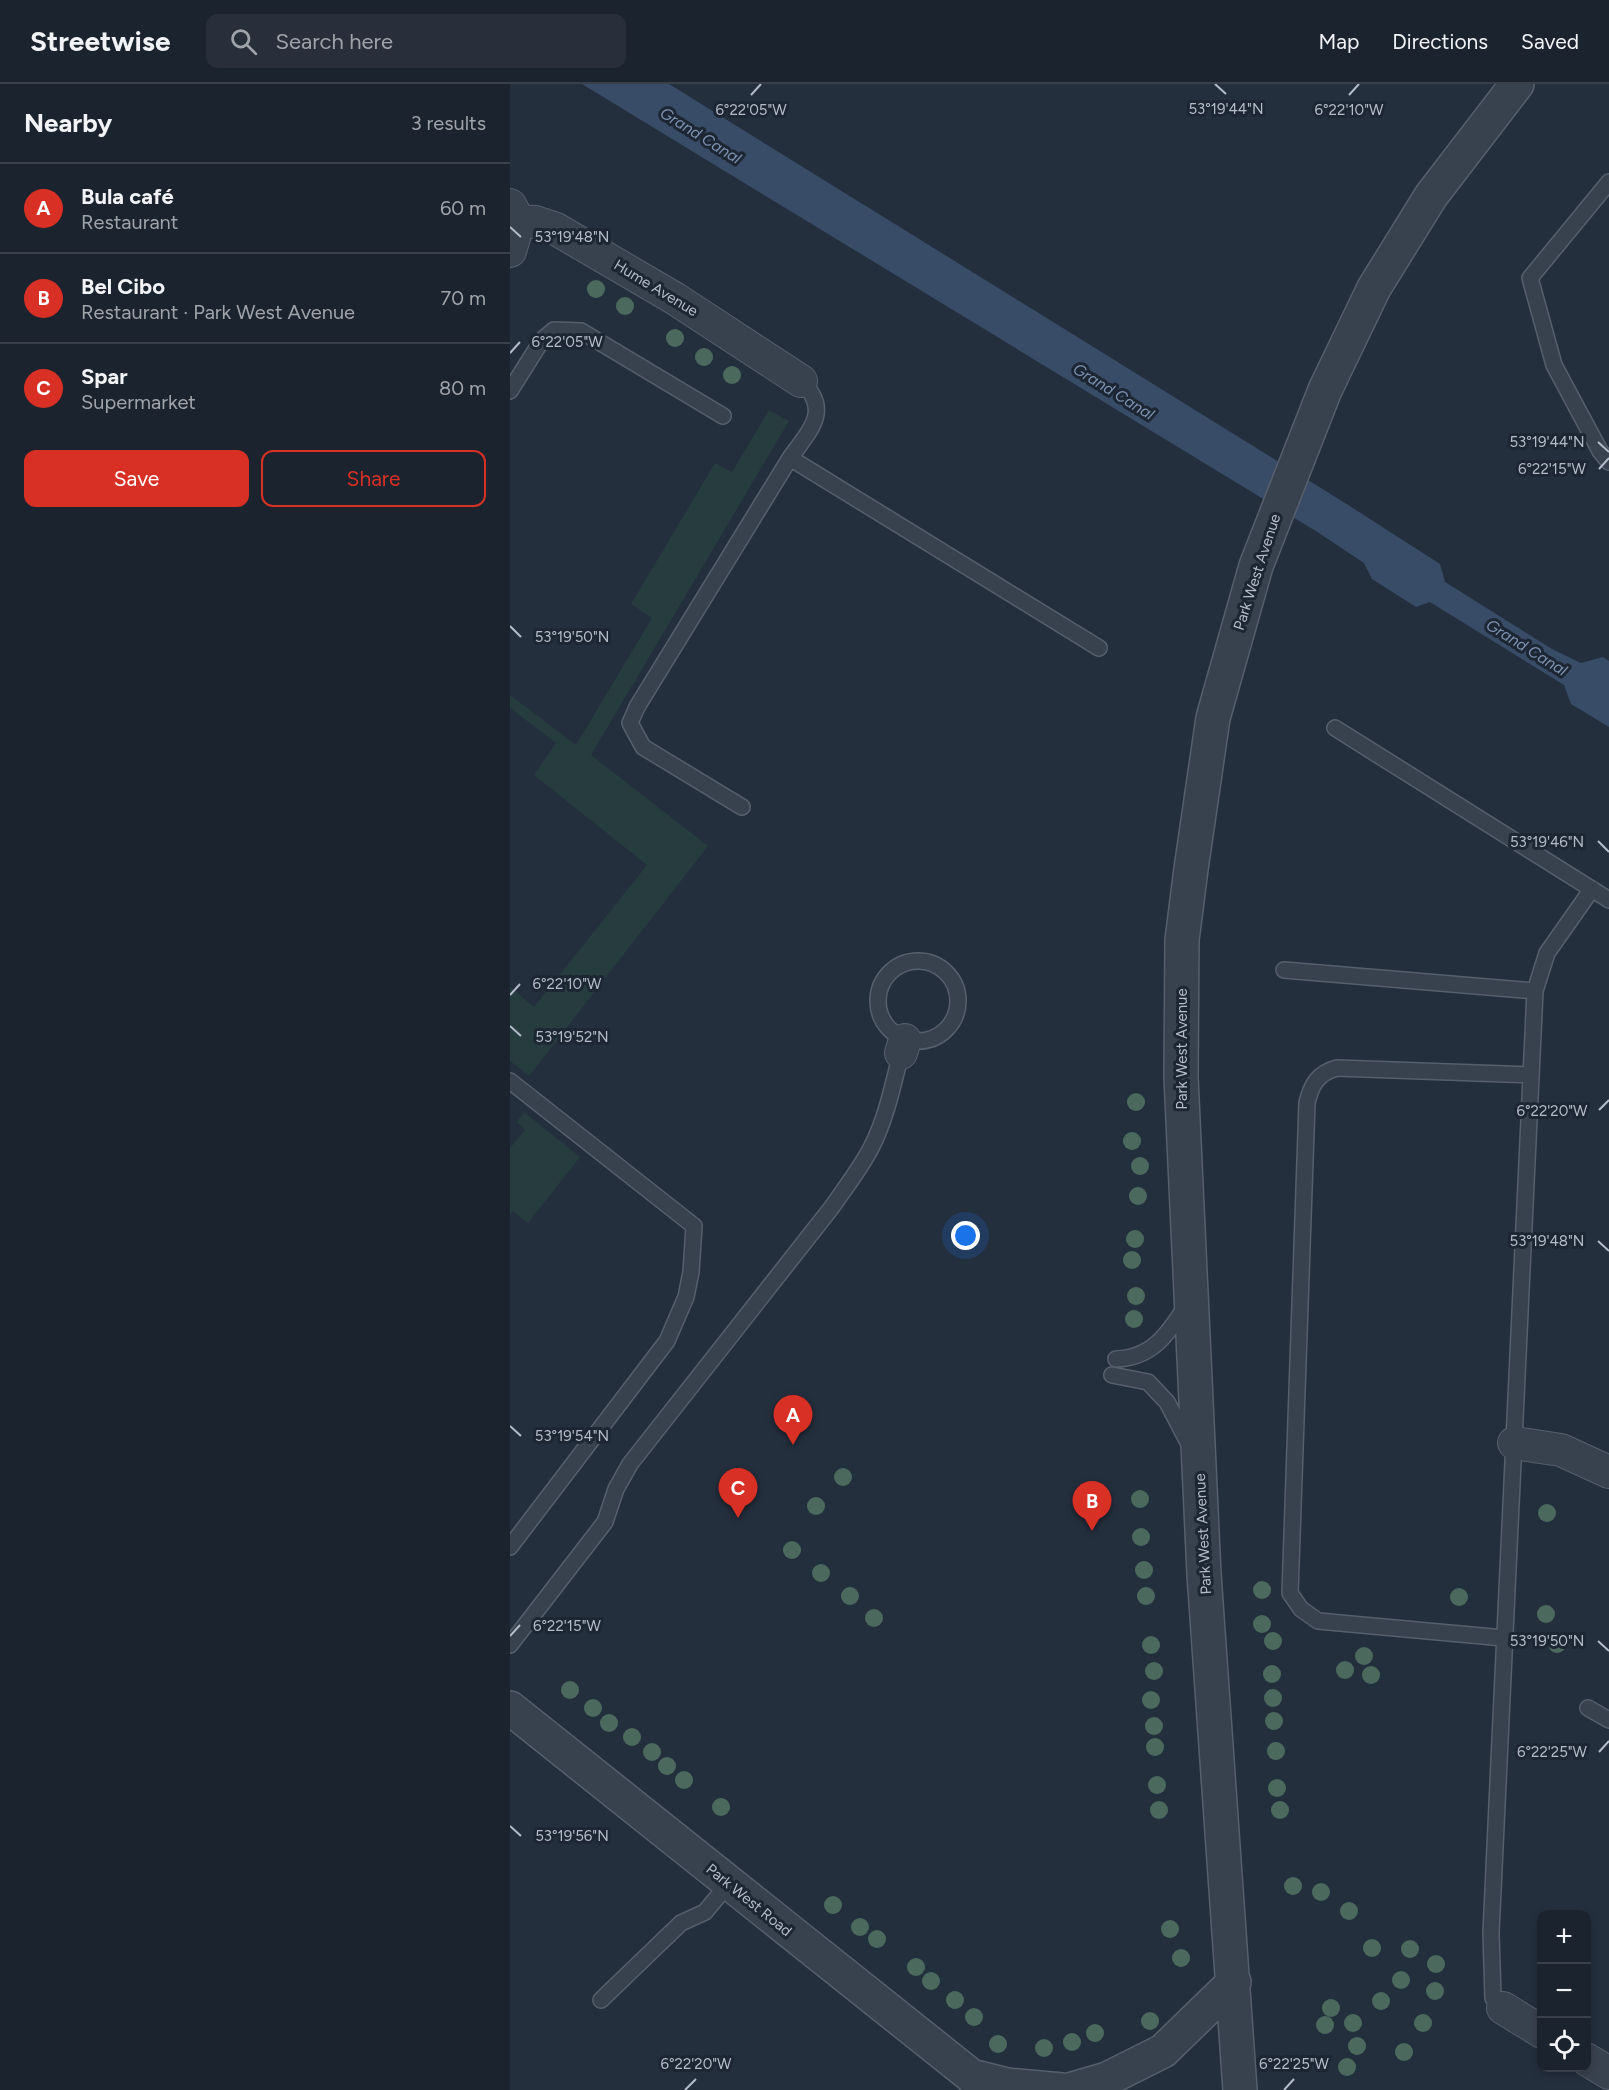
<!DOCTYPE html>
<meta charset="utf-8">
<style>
:root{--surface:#1b232e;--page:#282f3a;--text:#f1f3f6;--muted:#a0a4aa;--line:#39404a;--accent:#d93025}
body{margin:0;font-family:Figtree,sans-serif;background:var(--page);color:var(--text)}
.controls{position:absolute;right:18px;bottom:18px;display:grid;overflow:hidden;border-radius:12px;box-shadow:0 3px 9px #0003}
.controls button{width:54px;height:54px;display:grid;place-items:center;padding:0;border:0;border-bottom:2px solid var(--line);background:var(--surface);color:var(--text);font:30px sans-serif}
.you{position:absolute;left:456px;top:1152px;width:21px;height:21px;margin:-15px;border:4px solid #fff;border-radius:50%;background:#1a73e8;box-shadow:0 0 0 9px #1a73e833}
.badge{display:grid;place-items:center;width:39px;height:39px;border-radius:50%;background:var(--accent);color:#fff;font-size:20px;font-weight:700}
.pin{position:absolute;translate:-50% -50px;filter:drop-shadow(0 2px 3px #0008)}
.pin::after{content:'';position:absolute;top:32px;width:21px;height:18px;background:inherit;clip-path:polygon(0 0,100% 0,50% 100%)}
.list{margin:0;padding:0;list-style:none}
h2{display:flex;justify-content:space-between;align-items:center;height:78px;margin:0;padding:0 24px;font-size:26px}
h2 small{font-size:20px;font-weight:400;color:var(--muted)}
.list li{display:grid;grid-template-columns:39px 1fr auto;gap:18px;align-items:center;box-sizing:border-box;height:90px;padding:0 24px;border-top:2px solid var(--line)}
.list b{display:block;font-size:22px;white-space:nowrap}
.list p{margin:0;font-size:20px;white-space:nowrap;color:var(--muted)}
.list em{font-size:20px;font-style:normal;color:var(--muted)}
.actions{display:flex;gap:12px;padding:18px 24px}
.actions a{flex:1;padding:14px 0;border:2px solid var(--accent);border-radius:12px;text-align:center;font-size:21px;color:var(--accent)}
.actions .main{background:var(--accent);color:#fff}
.icon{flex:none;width:33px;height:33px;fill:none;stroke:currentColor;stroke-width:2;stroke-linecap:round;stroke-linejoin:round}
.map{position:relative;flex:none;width:1099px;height:2006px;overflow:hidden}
header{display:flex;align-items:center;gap:36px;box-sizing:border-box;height:84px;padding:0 30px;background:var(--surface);border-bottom:2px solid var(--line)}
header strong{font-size:28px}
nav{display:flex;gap:33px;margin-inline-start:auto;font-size:21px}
.search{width:420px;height:54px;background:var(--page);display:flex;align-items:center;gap:15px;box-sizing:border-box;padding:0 21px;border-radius:12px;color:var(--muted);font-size:22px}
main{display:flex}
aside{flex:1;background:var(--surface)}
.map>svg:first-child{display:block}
</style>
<header>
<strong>Streetwise</strong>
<div class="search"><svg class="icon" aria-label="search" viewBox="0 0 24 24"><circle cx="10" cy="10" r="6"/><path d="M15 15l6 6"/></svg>Search here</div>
<nav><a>Map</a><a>Directions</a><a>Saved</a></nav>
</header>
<main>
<aside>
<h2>Nearby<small>3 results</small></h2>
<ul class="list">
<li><span class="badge">A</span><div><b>Bula café</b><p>Restaurant</p></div><em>60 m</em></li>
<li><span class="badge">B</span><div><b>Bel Cibo</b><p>Restaurant · Park West Avenue</p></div><em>70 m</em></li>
<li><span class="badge">C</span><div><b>Spar</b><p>Supermarket</p></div><em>80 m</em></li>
</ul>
<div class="actions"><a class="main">Save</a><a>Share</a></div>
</aside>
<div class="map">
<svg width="1099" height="2006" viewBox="0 0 1099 2006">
<rect width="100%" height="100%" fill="#242f3e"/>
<path fill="#263c3f" d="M259 326 279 337 81 671 198 762 19 992 0 977V903L24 923 137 781 24 691 46 659 0 624V611L66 661 142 534 121 520 205 379 222 388Z
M14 1028 70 1073 18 1139 3 1127 0 1130V1064L15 1046 7 1038Z"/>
<path fill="#394c67" d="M72 0H159L835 419 930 480 935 498 1042 565 1071 579 1093 573 1099 577V643L1061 620 1054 601 920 518 906 523 862 495 854 479 809 449Z"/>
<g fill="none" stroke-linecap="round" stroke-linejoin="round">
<g stroke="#565f6c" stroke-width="18">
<path id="service" d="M1099 98 1020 194 1044 281 1090 367 1099 378
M291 297C322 326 300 346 280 374L589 564
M0 307 32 256 44 246 71 247 213 332
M825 644 1099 816
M232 723 133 663 120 639 127 623 280 374
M368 917a40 40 0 1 1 80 0a40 40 0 1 1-80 0Z
M774 886 1025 907
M0 997 184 1142 181 1188 176 1213 157 1257 0 1463
M606 1275C642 1274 658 1250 676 1222
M602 1291 638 1298 657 1318 680 1362
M994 1554 808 1537 791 1525 780 1509 797 1019C801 1001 808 989 827 984L1021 991
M0 1561 95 1438 106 1405 120 1380 322 1123C335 1104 350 1085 361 1064 376 1035 383 1001 391 969
M1078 1624 1099 1636
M91 1916 171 1839 195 1828 218 1800
M993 1924 983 1914 981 1849 1025 907 1037 869 1082 805"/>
</g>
<g stroke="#565f6c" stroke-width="34">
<path id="minor" d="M0 121 9 137 25 138 46 145 164 214 291 297
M0 167 9 137
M391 969 395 956
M1004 1359 1051 1366 1099 1388
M993 1924 1032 1948
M1076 1975 1099 1989"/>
</g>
<g stroke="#565f6c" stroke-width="36">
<path id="tertiary" d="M0 1624 479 2006
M461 1992 497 2001 552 2006
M559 2006 597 1995 653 1967 724 1898
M730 2006 694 1490 671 993 672 856 681 785 703 634 746 482 815 306 864 204 921 112 1007 0"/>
</g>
<use href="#service" stroke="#38414e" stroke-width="15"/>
<use href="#minor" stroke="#38414e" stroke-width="32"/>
<use href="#tertiary" stroke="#38414e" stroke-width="33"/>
</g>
<g fill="#4b6a5d">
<circle cx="86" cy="205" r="9"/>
<circle cx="115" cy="222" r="9"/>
<circle cx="165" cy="254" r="9"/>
<circle cx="194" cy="273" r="9"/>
<circle cx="222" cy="291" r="9"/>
<circle cx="626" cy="1018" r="9"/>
<circle cx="622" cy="1057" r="9"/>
<circle cx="630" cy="1082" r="9"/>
<circle cx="628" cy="1112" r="9"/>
<circle cx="625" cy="1155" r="9"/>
<circle cx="622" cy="1176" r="9"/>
<circle cx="626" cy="1212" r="9"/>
<circle cx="624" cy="1235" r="9"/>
<circle cx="333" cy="1393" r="9"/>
<circle cx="630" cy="1415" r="9"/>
<circle cx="306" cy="1422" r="9"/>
<circle cx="1037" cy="1429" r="9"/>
<circle cx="631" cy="1453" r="9"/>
<circle cx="282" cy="1466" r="9"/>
<circle cx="634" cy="1486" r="9"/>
<circle cx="311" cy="1489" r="9"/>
<circle cx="752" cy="1506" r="9"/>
<circle cx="340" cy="1512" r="9"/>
<circle cx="636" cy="1512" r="9"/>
<circle cx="949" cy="1513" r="9"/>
<circle cx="1036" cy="1530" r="9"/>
<circle cx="364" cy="1534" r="9"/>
<circle cx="752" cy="1540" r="9"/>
<circle cx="763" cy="1557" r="9"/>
<circle cx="1047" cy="1560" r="9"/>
<circle cx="641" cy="1561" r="9"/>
<circle cx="854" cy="1572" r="9"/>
<circle cx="835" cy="1586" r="9"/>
<circle cx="644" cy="1587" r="9"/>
<circle cx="762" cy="1590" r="9"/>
<circle cx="861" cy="1591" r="9"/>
<circle cx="60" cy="1606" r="9"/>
<circle cx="763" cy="1614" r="9"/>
<circle cx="641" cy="1616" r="9"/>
<circle cx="83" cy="1624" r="9"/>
<circle cx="764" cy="1637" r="9"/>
<circle cx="99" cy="1639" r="9"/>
<circle cx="644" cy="1642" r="9"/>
<circle cx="122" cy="1653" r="9"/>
<circle cx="645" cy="1663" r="9"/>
<circle cx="766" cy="1667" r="9"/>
<circle cx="142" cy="1668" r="9"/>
<circle cx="157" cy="1682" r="9"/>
<circle cx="174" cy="1696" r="9"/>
<circle cx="647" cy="1701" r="9"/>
<circle cx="767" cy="1704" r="9"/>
<circle cx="211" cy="1723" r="9"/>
<circle cx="649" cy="1726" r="9"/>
<circle cx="770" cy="1726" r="9"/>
<circle cx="783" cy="1802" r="9"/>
<circle cx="811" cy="1808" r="9"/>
<circle cx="323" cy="1821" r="9"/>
<circle cx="839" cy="1827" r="9"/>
<circle cx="350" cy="1843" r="9"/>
<circle cx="660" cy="1845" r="9"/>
<circle cx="367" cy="1855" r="9"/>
<circle cx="862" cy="1864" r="9"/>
<circle cx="900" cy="1865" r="9"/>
<circle cx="671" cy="1874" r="9"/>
<circle cx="926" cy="1880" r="9"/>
<circle cx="406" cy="1883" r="9"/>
<circle cx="891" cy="1896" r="9"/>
<circle cx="421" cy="1897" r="9"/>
<circle cx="925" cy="1907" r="9"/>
<circle cx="445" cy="1916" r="9"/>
<circle cx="871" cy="1917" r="9"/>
<circle cx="821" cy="1924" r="9"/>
<circle cx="464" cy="1933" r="9"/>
<circle cx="640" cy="1937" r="9"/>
<circle cx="843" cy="1939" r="9"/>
<circle cx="913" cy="1939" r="9"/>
<circle cx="815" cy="1941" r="9"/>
<circle cx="585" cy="1949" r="9"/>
<circle cx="562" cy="1958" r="9"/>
<circle cx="488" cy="1960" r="9"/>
<circle cx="847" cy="1962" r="9"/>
<circle cx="534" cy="1964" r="9"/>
<circle cx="894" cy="1968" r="9"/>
<circle cx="837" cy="1983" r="9"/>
</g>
<path fill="none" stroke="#b4bcc9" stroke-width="2" d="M705 0 716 10M241 11 251 0M839 11 849 0M0 143 11 153M0 269 10 258M1088 358 1099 368M1089 385 1099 374M0 542 11 553M1088 757 1099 768M0 911 10 900M0 942 11 952M1089 1026 1099 1016M1088 1157 1099 1167M0 1342 11 1352M0 1552 10 1541M1088 1557 1099 1567M1089 1668 1099 1657M0 1742 11 1752M175 2006 186 1995M774 2006 784 1995"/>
<g text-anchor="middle" stroke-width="6" stroke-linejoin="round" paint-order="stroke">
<g font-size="15" fill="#b4bcc9" stroke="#1d2633">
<text transform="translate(146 204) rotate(31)" y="5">Hume Avenue</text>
<text transform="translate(747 488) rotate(-72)" y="5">Park West Avenue</text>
<text transform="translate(672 965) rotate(-90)" y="5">Park West Avenue</text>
<text transform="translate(693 1450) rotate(-93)" y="5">Park West Avenue</text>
<text transform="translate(239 1816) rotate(39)" y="5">Park West Road</text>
</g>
<g font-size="16" font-style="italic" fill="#7c92b1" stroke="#1d2633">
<text transform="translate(191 51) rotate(32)" y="6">Grand Canal</text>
<text transform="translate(604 307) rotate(32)" y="6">Grand Canal</text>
<text transform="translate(1017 563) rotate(32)" y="6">Grand Canal</text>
</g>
</g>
<g font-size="15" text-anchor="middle" fill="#b4bcc9" stroke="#1d2633" stroke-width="6" stroke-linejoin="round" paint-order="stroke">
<text x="716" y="30">53°19'44"N</text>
<text x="241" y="31">6°22'05"W</text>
<text x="839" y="31">6°22'10"W</text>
<text x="62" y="158">53°19'48"N</text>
<text x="57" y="263">6°22'05"W</text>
<text x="1037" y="363">53°19'44"N</text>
<text x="1042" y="390">6°22'15"W</text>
<text x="62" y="558">53°19'50"N</text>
<text x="1037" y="763">53°19'46"N</text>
<text x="57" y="905">6°22'10"W</text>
<text x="62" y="958">53°19'52"N</text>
<text x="1042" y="1032">6°22'20"W</text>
<text x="1037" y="1162">53°19'48"N</text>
<text x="62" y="1357">53°19'54"N</text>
<text x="57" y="1547">6°22'15"W</text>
<text x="1037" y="1562">53°19'50"N</text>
<text x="1042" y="1673">6°22'25"W</text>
<text x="62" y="1757">53°19'56"N</text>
<text x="186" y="1985">6°22'20"W</text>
<text x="784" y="1985">6°22'25"W</text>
</g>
</svg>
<div class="controls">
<button>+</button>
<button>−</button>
<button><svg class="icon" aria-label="locate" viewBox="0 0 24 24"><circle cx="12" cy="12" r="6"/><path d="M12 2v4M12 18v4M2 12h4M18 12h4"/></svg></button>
</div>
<div class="you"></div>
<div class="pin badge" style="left:283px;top:1361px">A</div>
<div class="pin badge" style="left:582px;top:1447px">B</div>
<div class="pin badge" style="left:228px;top:1434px">C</div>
</div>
</main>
